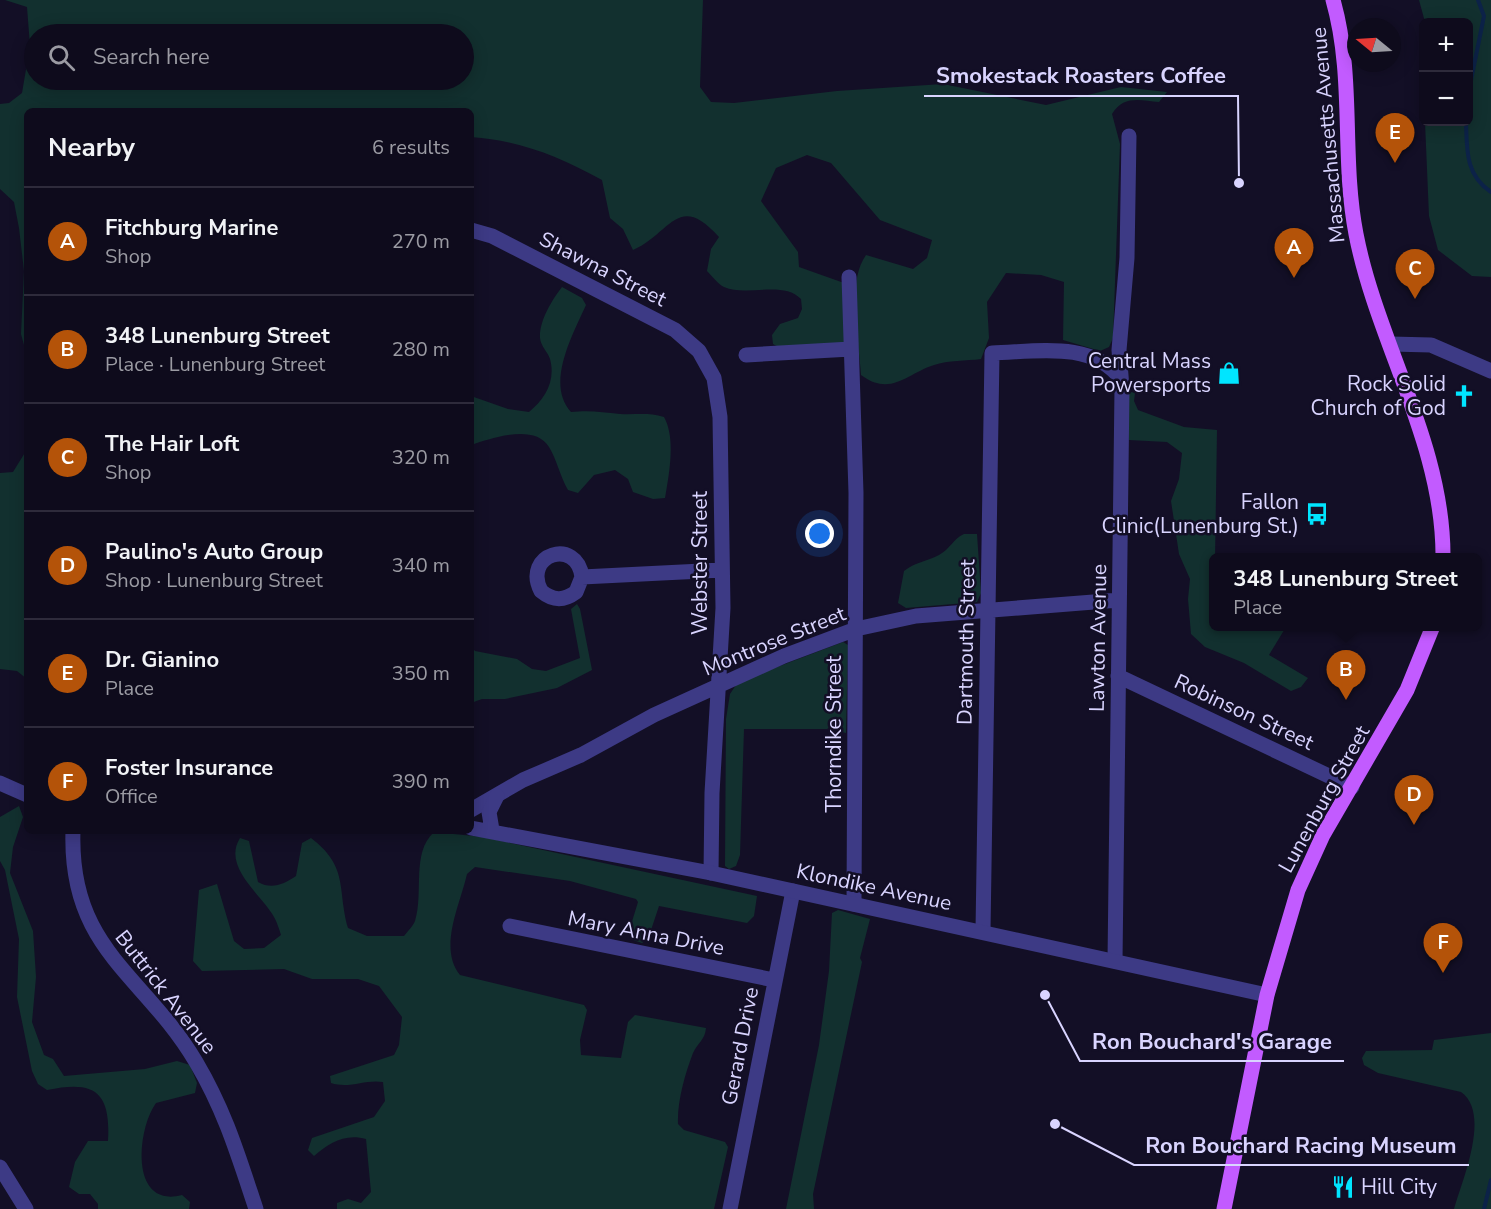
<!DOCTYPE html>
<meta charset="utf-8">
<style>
:root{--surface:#0e0b1c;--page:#171425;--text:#f1f3f6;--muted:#9b9ba3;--line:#2e2b3b;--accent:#b45309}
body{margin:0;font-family:"Nunito Sans",sans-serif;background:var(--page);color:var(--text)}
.controls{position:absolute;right:18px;top:18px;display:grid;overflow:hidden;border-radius:9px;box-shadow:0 3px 15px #0003}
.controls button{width:54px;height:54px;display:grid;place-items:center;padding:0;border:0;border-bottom:2px solid var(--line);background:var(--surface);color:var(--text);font:30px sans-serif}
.compass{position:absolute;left:1347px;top:18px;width:54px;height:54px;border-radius:50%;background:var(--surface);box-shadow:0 3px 15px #0003;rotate:288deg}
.you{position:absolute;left:820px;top:534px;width:21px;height:21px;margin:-15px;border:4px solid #fff;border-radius:50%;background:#1a73e8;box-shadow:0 0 0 9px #1a73e833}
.badge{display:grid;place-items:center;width:39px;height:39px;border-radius:50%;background:var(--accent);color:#fff;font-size:20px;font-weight:700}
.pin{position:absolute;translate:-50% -50px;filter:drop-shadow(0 2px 3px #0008)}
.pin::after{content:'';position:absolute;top:32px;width:21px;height:18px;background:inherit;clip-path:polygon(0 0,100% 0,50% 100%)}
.popup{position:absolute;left:1209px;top:553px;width:273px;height:78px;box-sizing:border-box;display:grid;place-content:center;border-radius:9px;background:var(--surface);filter:drop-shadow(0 2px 4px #0005);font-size:20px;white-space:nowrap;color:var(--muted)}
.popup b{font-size:22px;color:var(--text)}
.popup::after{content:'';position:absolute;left:50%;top:100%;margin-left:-12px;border:12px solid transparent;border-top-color:var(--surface)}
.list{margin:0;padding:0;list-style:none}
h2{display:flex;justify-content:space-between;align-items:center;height:78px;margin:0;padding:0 24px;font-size:26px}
h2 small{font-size:20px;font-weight:400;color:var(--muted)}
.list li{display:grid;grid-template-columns:39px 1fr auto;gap:18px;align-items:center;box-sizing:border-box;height:108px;padding:0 24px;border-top:2px solid var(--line)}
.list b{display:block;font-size:22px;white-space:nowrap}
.list p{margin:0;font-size:20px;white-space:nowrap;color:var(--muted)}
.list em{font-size:20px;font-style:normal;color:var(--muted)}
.icon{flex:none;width:33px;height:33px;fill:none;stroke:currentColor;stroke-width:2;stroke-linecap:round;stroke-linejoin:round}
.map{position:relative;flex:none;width:1491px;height:1209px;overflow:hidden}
.search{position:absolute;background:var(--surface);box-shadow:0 3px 15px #0003;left:24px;top:24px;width:450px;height:66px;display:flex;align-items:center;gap:15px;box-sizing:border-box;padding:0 21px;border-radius:33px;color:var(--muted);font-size:22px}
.panel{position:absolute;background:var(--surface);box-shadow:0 3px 15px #0003;left:24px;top:108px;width:450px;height:726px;border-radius:9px}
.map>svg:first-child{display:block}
</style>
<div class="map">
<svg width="1491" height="1209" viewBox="0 0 1491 1209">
<rect width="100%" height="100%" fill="#130f26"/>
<path fill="#12302f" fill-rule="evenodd" d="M5 0H703L700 87 711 102 734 103 837 91 943 84 1046 105 1121 87 1167 92 1159 102C1140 100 1123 95 1112 114L1120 144 1113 338 1109 347 1100 351 1063 340 1064 282 1041 275 1006 273 987 302 989 338 981 359C966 361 948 360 934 365 906 374 891 397 861 375 859 341 846 283 866 255L913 269 927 258 932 240 880 220 831 163 807 155 776 168 761 201 798 252 799 267 844 283V345L782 349 773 344 772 335 780 324 798 318 802 309 801 299C783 280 747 297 724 287 718 284 712 276 707 271L711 249 719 237C678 191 671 233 633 250L623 229 610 218 602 180C557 156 522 141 471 137V111H27V356L21 334 24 271 19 228 14 202 0 189V104L9 103 22 93 30 46 27 7ZM34 34H464V80H34Z
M1419 0H1491V277L1472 276 1438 250 1429 216 1425 122H1468V22H1425Z
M562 287 582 298 586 305C573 334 545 384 571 412 589 410 602 412 620 414 636 415 648 412 664 417 676 438 669 475 665 498L653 499 633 492 628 479 615 470 594 475 578 493 568 490C560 476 557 460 549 447 535 423 491 438 471 445V396L508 409 529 412C545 399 556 381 550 359 548 352 541 347 540 338 539 321 552 300 562 287Z
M1124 390 1135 393 1134 401 1138 410 1184 427 1217 430 1214 626 1286 627 1269 655 1308 678 1301 687 1291 691 1244 663 1205 647 1191 634 1188 599 1190 579 1179 554 1171 501 1179 479 1182 453 1167 442 1129 440Z
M27 403V679L17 671 0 669V473L13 472 26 451Z
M964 534H977L981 593 977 602 906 608 898 603 904 571C917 561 926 562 939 555 950 549 953 539 964 534Z
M577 604 580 609 592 670 557 688 505 699H482L471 703V646L475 651 517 659 532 669 546 671 580 658 571 609Z
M843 642 848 645 846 733 831 729H744L740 855 736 866 729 869 725 866 726 719 730 694 738 682Z
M19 806 23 817 13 847 10 873 33 931 36 977 32 1022 44 1055 53 1059 64 1076 145 1069 177 1061 190 1065 197 1083 195 1093 156 1103C137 1129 129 1209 182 1195L190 1202 189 1209H98V1204L90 1194H79L69 1187 75 1162 88 1141H108C111 1091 94 1080 47 1090L38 1084 32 1071 17 997 19 939 5 870 0 861V817Z
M434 832 483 837 757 896 754 916 747 923 659 906 648 939 642 943 633 940 630 928 638 902 636 899 570 881 475 867 467 874C460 905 438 948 460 975L584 1005 587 1010 580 1040 581 1055 621 1058 628 1022 635 1015 706 1028C705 1040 698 1042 693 1053 685 1074 677 1102 678 1124L684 1130 725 1142 728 1147 714 1209H337V1203L348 1199 361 1203 371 1192 366 1139C345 1133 329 1143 314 1156L308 1150 312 1138 374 1117 385 1101 383 1082C365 1079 350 1089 331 1083L330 1076 394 1055 399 1045 402 1017 379 986 358 979H312L284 969 202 971 193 961 199 890 217 884 234 941 244 949 264 948 281 935C279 929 277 922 274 917 261 894 222 867 240 838L249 841 258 882C272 890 284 884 296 876L302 843 311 838C349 867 337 888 348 928L367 936H404C407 932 413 926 415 921 424 893 411 853 434 832Z
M838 910 870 919 860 958 862 962 813 1194 814 1209H786L819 1045 829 971 832 913Z
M1491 1033V1209H1454C1463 1178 1491 1113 1461 1092L1378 1073 1364 1065 1362 1058 1366 1051 1432 1050 1434 1040Z"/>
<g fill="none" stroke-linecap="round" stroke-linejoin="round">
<path stroke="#0c2248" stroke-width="4" d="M1468 95 1484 16 1478 0
M1466 122C1467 149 1465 175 1491 192
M1484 1209 1491 1180"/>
<path stroke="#3d3a85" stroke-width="15" d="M471 230 492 236 675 330 699 351 714 378 720 417 723 608 712 793 711 873
M849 277 856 493 854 904
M746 355 851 349
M582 577 576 592C564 601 553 601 541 591 522 554 577 537 582 577L722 570
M1118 676 1352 787
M471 810 523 780 581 755 654 715 784 656 856 629 916 616 1119 600
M73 831C69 950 144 974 196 1062 225 1111 238 1155 256 1209
M510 926 774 980
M983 931 992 353C1035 352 1092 340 1121 379
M1115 961 1122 388 1119 350 1127 258 1129 136
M730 1209 793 891"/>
<path stroke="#3d3a85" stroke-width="15" d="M1391 344 1431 345 1491 371
M0 783 27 795
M471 828 711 873 1267 995
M492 830 489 812 497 796
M0 1167 26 1209"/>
<path stroke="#c25bff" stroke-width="15" d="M1333 0C1355 77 1341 157 1356 234 1377 343 1444 444 1443 558
M1224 1209 1267 995 1298 890 1323 835 1407 690 1433 626"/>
</g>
<defs>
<g id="shop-bare" transform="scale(1.8)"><path d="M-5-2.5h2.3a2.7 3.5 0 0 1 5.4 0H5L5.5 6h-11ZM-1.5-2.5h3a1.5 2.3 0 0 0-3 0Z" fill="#00e5ff" stroke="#130f26" stroke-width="2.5" paint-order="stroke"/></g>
<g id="church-bare" transform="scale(1.8)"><path d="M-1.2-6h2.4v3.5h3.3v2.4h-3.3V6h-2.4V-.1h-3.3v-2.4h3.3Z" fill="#00e5ff" stroke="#130f26" stroke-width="2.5" paint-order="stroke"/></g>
<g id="bus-bare" transform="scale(1.8)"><path d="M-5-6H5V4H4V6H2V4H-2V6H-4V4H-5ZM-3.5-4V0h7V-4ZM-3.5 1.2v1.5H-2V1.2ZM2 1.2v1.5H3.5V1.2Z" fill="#00e5ff" stroke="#130f26" stroke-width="2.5" paint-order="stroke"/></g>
<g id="restaurant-bare" transform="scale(1.8)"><path d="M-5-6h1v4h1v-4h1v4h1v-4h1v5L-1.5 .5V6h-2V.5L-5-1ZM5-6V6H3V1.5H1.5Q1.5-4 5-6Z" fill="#00e5ff" stroke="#130f26" stroke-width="2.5" paint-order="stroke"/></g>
</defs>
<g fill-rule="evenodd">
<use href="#shop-bare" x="1229" y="373"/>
<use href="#church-bare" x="1464" y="396"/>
<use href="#bus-bare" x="1317" y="514"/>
<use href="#restaurant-bare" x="1343" y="1187"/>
</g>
<g text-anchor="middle" stroke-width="5" stroke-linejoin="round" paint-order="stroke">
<g font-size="21" fill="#d9d4ff" stroke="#130f26">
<text transform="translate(1328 135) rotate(-95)" y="7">Massachusetts Avenue</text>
<text transform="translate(603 269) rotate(27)" y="7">Shawna Street</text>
<text transform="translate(700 563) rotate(-90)" y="7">Webster Street</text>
<text transform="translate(1098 638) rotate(-89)" y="7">Lawton Avenue</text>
<text transform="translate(774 641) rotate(-22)" y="7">Montrose Street</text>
<text transform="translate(966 642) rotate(-89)" y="7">Dartmouth Street</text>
<text transform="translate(1244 712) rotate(25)" y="7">Robinson Street</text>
<text transform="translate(834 734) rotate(-90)" y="7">Thorndike Street</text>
<text transform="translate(1324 799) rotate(-61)" y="7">Lunenburg Street</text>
<text transform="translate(874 887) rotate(12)" y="7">Klondike Avenue</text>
<text transform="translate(646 933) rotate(11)" y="7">Mary Anna Drive</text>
<text transform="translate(166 992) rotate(52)" y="7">Buttrick Avenue</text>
<text transform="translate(740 1046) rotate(-79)" y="7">Gerard Drive</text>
</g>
<g font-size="21" fill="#d9d4ff" stroke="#130f26" text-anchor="end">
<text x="1211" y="368">Central Mass<tspan x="1211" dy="24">Powersports</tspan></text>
<text x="1446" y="391">Rock Solid<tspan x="1446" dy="24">Church of God</tspan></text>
<text x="1299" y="509">Fallon<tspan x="1299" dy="24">Clinic(Lunenburg St.)</tspan></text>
<text x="1361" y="1194" text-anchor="start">Hill City</text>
</g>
</g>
<path fill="none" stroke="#d9d4ff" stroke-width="2" d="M1239 183L1238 96H924M1045 995L1080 1061H1344M1055 1124L1134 1165H1469"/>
<g fill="#d9d4ff" stroke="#130f26" stroke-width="2">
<circle cx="1239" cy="183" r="6"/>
<circle cx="1045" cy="995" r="6"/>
<circle cx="1055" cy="1124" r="6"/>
</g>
<g font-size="22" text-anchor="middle" font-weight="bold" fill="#d9d4ff" stroke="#130f26" stroke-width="5" stroke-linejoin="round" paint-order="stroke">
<text x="1081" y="83">Smokestack Roasters Coffee</text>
<text x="1212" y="1049">Ron Bouchard's Garage</text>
<text x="1301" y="1153">Ron Bouchard Racing Museum</text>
</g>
</svg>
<div class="controls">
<button>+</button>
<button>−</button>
</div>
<svg class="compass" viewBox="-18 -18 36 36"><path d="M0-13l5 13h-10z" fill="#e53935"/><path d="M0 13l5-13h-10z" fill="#9b9ba3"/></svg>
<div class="you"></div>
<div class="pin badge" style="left:1294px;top:278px">A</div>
<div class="pin badge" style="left:1346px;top:700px">B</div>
<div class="popup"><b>348 Lunenburg Street</b>Place</div>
<div class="pin badge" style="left:1415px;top:299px">C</div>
<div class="pin badge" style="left:1414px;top:825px">D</div>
<div class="pin badge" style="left:1395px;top:163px">E</div>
<div class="pin badge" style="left:1443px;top:973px">F</div>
<div class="search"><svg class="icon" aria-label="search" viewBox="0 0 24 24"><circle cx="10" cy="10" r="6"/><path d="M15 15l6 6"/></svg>Search here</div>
<section class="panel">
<h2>Nearby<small>6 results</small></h2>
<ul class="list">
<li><span class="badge">A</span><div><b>Fitchburg Marine</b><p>Shop</p></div><em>270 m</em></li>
<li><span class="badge">B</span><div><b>348 Lunenburg Street</b><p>Place · Lunenburg Street</p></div><em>280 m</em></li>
<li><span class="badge">C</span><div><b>The Hair Loft</b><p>Shop</p></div><em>320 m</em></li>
<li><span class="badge">D</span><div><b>Paulino's Auto Group</b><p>Shop · Lunenburg Street</p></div><em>340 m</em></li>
<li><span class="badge">E</span><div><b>Dr. Gianino</b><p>Place</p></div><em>350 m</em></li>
<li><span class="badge">F</span><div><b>Foster Insurance</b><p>Office</p></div><em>390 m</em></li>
</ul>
</section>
</div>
